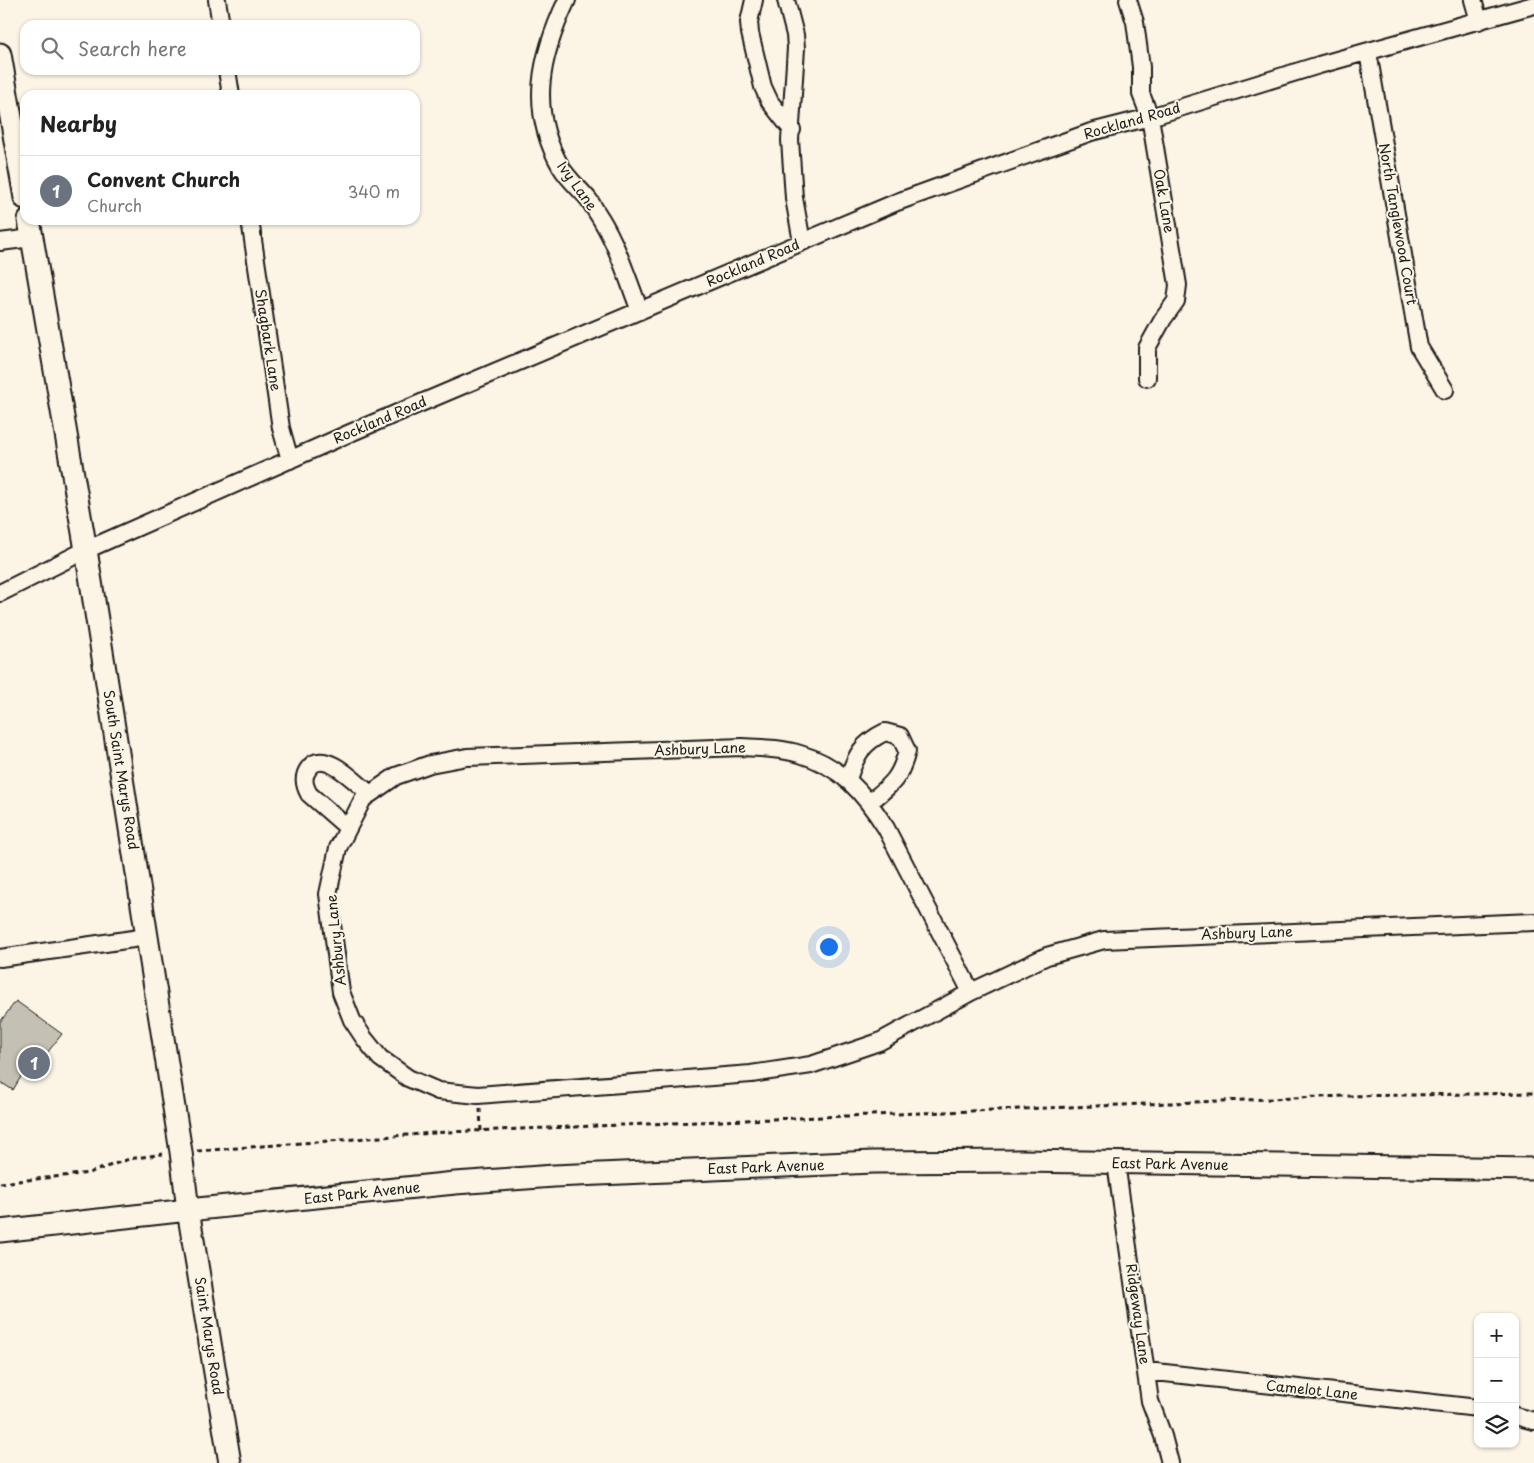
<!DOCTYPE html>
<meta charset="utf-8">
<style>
:root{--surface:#fff;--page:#f2f2f2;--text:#222;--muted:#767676;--line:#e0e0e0;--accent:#111827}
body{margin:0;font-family:"Playpen Sans",sans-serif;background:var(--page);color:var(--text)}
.controls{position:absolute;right:15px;bottom:15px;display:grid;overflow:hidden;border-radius:10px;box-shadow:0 1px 4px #0004}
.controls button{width:45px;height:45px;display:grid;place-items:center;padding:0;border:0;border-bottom:1px solid var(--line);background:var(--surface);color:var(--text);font:25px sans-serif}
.you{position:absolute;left:828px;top:946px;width:18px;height:18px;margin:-12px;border:4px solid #fff;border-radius:50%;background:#1a73e8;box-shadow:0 0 0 8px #1a73e833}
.badge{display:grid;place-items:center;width:32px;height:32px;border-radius:50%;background:var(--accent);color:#fff;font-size:16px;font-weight:700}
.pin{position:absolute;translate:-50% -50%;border:2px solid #fff;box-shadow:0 1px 5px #0006}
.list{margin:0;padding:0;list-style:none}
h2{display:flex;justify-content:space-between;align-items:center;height:65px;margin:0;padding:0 20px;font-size:21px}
h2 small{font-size:16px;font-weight:400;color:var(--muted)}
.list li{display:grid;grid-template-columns:32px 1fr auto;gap:15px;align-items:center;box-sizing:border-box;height:70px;padding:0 20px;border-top:1px solid var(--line)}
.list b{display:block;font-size:19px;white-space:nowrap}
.list p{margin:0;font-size:16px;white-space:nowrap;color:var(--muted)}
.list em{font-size:16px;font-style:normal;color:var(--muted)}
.icon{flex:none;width:28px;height:28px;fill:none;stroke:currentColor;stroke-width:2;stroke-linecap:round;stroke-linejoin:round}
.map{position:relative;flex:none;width:1534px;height:1463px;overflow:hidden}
.search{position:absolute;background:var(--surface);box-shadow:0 1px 4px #0004;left:20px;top:20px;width:400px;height:55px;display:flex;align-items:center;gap:12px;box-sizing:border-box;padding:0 18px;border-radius:15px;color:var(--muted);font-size:19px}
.panel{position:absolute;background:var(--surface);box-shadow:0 1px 4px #0004;left:20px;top:90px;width:400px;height:135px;border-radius:15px}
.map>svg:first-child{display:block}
</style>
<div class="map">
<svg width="1534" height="1463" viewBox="0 0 1534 1463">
<rect width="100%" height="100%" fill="#fcf5e5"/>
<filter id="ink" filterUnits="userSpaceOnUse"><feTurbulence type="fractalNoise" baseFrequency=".02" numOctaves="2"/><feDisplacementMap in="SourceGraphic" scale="10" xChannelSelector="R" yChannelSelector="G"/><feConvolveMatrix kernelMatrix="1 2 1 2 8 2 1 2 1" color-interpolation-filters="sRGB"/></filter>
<g filter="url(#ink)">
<path fill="#c4c0b3" stroke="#1c1c1c" d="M16 1001 62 1034 28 1077 22 1075 13 1090 0 1082V1022Z"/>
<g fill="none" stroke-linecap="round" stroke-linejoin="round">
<g stroke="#1c1c1c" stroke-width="20">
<path id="minor" d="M217 0 221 25
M567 0C540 57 528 110 561 167 568 179 580 189 589 200 593 206 597 213 601 219 618 247 628 280 640 311
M754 0 749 22 750 33 763 87 770 102 792 130
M786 0 795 35 796 48 790 140 794 198 802 242
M1128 0 1135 22 1141 67V94L1150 117 1178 285 1176 301 1163 319 1147 348V378
M1473 0 1479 21
M1368 52 1419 347 1445 390
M227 70 231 95
M250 220 281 428 290 460
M0 242 32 238
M0 593 86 550 350 433 897 202 1091 132 1150 117 1319 65 1534 5
M742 747C761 748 781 748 800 754 841 766 864 793 886 828L971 992 879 1042 811 1065 751 1074 478 1095 438 1091 408 1078 380 1058 364 1038 352 1020 341 992 328 894 338 848 363 799 396 776 430 764 467 757Z
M848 779C856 755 862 743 885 732L900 736 907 751C900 779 891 785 870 802
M348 828 309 794C304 785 302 777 309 768 324 747 357 784 370 794
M0 958 147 937
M971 992 1047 956 1104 940 1534 922
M1116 1163 1150 1401 1163 1436 1170 1463
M1147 1371 1478 1408
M1515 1416 1534 1421"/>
</g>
<g stroke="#1c1c1c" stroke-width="25">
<path id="major" d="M0 54 25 198
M29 220 86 550 181 1152 188 1210 230 1463
M0 1231 188 1210 455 1183 554 1176 873 1162 1021 1161 1534 1169"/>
</g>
<path stroke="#1c1c1c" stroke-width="3" stroke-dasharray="5 4" stroke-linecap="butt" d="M480 1108 481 1131
M197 1151 447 1132 1345 1096 1534 1093
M0 1183 89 1173 129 1159 163 1154"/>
<use href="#minor" stroke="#fcf5e5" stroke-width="16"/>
<use href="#major" stroke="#fcf5e5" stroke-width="21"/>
</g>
</g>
<g text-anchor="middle" stroke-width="4" stroke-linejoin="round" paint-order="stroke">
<g font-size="14" fill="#1c1c1c" stroke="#fcf5e5">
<text transform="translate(1132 121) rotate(-16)" y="5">Rockland Road</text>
<text transform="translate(577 186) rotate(54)" y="5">Ivy Lane</text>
<text transform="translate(1164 201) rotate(80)" y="5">Oak Lane</text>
<text transform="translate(1398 224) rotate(80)" y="5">North Tanglewood Court</text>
<text transform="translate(753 263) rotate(-23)" y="5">Rockland Road</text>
<text transform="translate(268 340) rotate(81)" y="5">Shagbark Lane</text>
<text transform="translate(380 420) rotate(-23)" y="5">Rockland Road</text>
<text transform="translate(700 749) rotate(-2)" y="5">Ashbury Lane</text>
<text transform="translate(121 770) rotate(81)" y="5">South Saint Marys Road</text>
<text transform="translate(1247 933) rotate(-2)" y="5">Ashbury Lane</text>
<text transform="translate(336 940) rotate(-96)" y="5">Ashbury Lane</text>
<text transform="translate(1170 1164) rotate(1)" y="5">East Park Avenue</text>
<text transform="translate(766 1167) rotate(-2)" y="5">East Park Avenue</text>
<text transform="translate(362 1193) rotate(-6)" y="5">East Park Avenue</text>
<text transform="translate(1138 1314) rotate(82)" y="5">Ridgeway Lane</text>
<text transform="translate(209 1336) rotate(81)" y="5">Saint Marys Road</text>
<text transform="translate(1312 1390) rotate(6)" y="5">Camelot Lane</text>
</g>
</g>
</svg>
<div class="controls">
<button>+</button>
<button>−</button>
<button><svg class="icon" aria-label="layers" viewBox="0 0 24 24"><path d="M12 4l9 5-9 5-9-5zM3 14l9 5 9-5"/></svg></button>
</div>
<div class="you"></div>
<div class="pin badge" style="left:34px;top:1063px;background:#6b7280">1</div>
<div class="search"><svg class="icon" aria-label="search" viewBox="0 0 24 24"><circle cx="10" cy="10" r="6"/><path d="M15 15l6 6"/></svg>Search here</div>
<section class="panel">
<h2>Nearby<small></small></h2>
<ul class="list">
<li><span class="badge" style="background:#6b7280">1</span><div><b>Convent Church</b><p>Church</p></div><em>340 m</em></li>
</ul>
</section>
</div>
